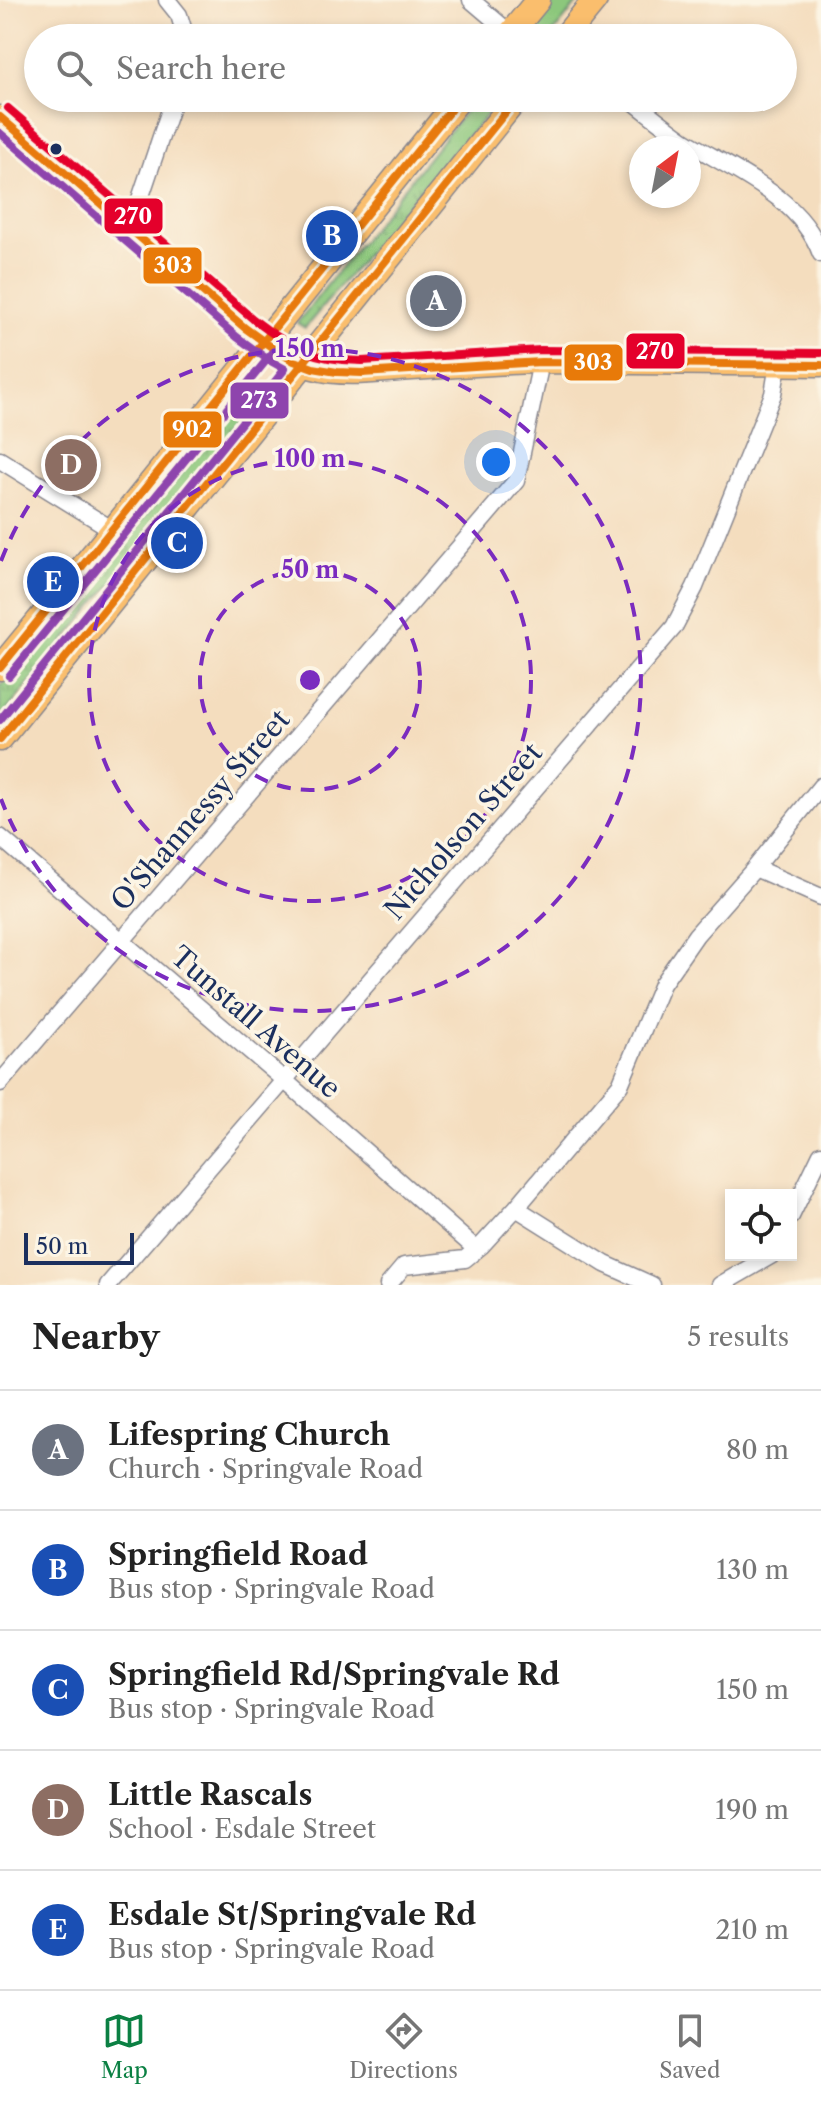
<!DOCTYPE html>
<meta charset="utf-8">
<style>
:root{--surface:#fff;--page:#f2f2f2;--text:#222;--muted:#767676;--line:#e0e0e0;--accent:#0b8043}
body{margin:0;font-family:"Libre Caslon Text",serif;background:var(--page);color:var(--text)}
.controls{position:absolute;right:24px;bottom:24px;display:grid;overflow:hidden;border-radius:0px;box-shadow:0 4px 12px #0003}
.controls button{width:72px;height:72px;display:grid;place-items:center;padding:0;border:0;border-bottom:2px solid var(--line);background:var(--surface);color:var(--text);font:40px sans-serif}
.compass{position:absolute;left:629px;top:136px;width:72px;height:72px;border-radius:50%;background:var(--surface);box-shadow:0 4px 12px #0003;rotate:32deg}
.scale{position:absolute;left:24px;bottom:20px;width:110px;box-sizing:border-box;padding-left:8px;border:4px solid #1b2f5e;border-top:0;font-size:22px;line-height:28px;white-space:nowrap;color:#1b2f5e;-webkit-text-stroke:6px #fcf5e5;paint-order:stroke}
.you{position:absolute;left:496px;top:462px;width:28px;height:28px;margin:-20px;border:6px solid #fff;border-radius:50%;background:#1a73e8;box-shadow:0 0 0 12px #1a73e833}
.badge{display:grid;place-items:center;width:52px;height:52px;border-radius:50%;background:var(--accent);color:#fff;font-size:26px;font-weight:700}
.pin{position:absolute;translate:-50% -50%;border:4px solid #fff;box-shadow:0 2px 8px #0006}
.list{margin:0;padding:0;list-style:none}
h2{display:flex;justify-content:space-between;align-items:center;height:104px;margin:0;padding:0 32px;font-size:34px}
h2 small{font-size:26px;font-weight:400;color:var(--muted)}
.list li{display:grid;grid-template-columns:52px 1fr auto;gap:24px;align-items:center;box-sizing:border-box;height:120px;padding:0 32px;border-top:2px solid var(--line)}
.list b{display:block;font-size:30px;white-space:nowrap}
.list p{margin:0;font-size:26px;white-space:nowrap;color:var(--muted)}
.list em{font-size:26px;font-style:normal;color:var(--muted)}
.icon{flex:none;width:44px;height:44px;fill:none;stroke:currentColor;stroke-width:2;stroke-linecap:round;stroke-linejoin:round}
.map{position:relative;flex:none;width:821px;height:1285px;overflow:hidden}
.search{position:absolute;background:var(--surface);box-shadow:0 4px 12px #0003;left:24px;right:24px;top:24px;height:88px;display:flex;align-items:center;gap:20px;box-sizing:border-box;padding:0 28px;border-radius:44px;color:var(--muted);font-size:30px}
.sheet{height:704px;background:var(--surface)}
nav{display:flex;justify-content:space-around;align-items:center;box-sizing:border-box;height:112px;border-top:2px solid var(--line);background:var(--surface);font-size:22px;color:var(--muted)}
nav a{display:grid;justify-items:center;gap:4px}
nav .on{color:var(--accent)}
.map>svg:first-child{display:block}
</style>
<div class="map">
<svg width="821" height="1285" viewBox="0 0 821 1285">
<defs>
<pattern id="grass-tufts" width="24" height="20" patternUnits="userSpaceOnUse" patternTransform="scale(2)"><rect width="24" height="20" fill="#8cc77c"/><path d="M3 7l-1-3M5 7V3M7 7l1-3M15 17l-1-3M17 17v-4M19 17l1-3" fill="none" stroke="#72a269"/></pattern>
</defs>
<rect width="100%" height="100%" fill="#fcf5e5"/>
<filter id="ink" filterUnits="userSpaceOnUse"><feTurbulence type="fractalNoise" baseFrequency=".0125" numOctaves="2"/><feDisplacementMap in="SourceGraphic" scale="16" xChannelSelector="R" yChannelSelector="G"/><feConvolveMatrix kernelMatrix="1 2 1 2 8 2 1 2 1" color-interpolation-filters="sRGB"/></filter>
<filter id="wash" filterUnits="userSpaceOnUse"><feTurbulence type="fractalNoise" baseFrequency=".006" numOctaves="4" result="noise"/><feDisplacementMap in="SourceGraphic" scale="32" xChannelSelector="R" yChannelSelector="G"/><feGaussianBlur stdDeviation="1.8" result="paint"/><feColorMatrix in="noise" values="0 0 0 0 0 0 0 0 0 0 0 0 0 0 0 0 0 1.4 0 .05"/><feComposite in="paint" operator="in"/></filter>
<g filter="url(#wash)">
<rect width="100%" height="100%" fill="#f4ddbe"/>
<path fill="url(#grass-tufts)" stroke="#547b6d" stroke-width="2" d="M553 0H580L549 38H523Z
M476 98H502L418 193 305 328 297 323Z
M255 385 264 393 143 545 0 719V687L79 588 131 533Z"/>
</g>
<g filter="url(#ink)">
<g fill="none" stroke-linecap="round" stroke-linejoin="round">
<g stroke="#88868e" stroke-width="19">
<path id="minor" d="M167 0 179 15 186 38
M471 0 511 34
M629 98C647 112 665 127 684 140 732 170 800 196 821 254
M124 225 133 216 138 205 174 98
M0 460 113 530
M0 837 284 1080 476 1249
M755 868 821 897
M0 1083 516 481 541 362
M516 1208 605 1264 652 1285
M791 1216 821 1154
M108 1285 674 627 695 587 773 394 778 364
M388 1285 404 1266 465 1259 481 1246 516 1208 620 1085 662 984 696 935 755 868 821 786
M720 1285 772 1255"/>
</g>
<g stroke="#88868e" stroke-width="25">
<path id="major" d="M0 117 245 328C266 344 287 361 313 368 344 377 380 371 412 369 455 366 498 363 541 362L821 365"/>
</g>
<g stroke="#88868e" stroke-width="27">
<path id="highway" d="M507 38 538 0
M564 38 595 0
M0 668 113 530 460 98
M0 739 250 431 517 98"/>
</g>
<use href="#minor" stroke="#fff" stroke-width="16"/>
<use href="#major" stroke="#fabe6d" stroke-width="22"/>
<use href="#highway" stroke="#fabe6d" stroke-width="24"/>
<g stroke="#fcf5e5" stroke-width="14">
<path id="bus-1" d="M0 117 245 328 277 351 294 361 313 368 337 372 362 373 541 362 821 365"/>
</g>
<g stroke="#fcf5e5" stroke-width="14">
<path id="bus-2" d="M0 668 460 98
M0 739 517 98"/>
</g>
<g stroke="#fcf5e5" stroke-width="14">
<path id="bus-3" d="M0 133 237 337 267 359 285 369 0 720
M9 676 274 351"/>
</g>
<g stroke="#fcf5e5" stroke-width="14">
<path id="bus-4" d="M8 108 253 319C289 347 314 361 362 361L541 350 821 353"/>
</g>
<use href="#bus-1" stroke="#e87a09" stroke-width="8"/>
<use href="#bus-2" stroke="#e87a09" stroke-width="8"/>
<use href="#bus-3" stroke="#8e44ad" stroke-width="8"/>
<use href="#bus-4" stroke="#e4002b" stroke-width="8"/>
</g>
</g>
<g fill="none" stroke="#7b2cbf" stroke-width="4" stroke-dasharray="14 10">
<circle cx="310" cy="680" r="110"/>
<circle cx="310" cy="680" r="221"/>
<path d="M1 561A331 331 0 1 1 1 799"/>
</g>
<circle fill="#1b2f5e" stroke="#fcf5e5" stroke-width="3" cx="56" cy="149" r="7"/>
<g text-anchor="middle" stroke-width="7" stroke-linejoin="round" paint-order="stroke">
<g font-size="28" fill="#1b2f5e" stroke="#fcf5e5">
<text transform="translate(200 810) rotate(-49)" y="10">O'Shannessy Street</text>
<text transform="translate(463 831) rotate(-49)" y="10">Nicholson Street</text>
<text transform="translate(256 1022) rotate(41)" y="10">Tunstall Avenue</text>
</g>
</g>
<circle cx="310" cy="680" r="12" fill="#7b2cbf" stroke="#fcf5e5" stroke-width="4"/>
<g font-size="24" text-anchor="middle" font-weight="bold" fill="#7b2cbf" stroke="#fcf5e5" stroke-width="7" stroke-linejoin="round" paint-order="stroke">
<text x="310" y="357">150 m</text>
<text x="310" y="467">100 m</text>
<text x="310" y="578">50 m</text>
</g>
<g stroke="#fcf5e5" stroke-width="3">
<rect x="103" y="197" width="61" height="38" rx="8" fill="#e4002b"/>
<rect x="142" y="246" width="61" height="39" rx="8" fill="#e87a09"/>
<rect x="625" y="332" width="61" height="38" rx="8" fill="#e4002b"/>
<rect x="563" y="343" width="61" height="39" rx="8" fill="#e87a09"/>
<rect x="229" y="381" width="61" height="39" rx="8" fill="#8e44ad"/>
<rect x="162" y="410" width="61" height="39" rx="8" fill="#e87a09"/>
</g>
<g font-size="22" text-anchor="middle" font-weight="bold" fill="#fff">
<text x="133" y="224">270</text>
<text x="173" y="273">303</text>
<text x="655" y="359">270</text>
<text x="593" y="370">303</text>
<text x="259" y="408">273</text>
<text x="192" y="437">902</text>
</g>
</svg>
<div class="controls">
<button><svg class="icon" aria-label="locate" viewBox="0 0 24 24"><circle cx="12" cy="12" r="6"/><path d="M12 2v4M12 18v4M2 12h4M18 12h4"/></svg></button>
</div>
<svg class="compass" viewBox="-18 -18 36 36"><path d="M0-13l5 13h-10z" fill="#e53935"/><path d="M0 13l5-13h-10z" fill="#767676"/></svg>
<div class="scale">50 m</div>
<div class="you"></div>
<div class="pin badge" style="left:436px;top:301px;background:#6b7280">A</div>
<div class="pin badge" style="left:332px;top:236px;background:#1a4fb4">B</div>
<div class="pin badge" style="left:177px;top:543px;background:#1a4fb4">C</div>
<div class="pin badge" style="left:71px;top:465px;background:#8d6e63">D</div>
<div class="pin badge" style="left:53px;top:582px;background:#1a4fb4">E</div>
<div class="search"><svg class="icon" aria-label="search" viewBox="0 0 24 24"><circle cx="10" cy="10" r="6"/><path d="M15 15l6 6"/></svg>Search here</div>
</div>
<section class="sheet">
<h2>Nearby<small>5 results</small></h2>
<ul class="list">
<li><span class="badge" style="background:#6b7280">A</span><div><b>Lifespring Church</b><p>Church · Springvale Road</p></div><em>80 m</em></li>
<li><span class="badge" style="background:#1a4fb4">B</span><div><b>Springfield Road</b><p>Bus stop · Springvale Road</p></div><em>130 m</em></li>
<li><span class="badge" style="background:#1a4fb4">C</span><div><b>Springfield Rd/Springvale Rd</b><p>Bus stop · Springvale Road</p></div><em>150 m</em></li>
<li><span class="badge" style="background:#8d6e63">D</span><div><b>Little Rascals</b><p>School · Esdale Street</p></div><em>190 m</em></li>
<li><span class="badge" style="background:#1a4fb4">E</span><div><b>Esdale St/Springvale Rd</b><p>Bus stop · Springvale Road</p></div><em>210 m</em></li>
</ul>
</section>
<nav>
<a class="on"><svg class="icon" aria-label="map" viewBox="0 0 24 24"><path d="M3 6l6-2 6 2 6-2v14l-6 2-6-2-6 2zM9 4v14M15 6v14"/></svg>Map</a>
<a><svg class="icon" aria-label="directions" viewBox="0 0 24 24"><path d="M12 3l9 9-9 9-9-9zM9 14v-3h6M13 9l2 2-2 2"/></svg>Directions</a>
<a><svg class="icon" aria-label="saved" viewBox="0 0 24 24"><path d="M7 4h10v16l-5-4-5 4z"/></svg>Saved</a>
</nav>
